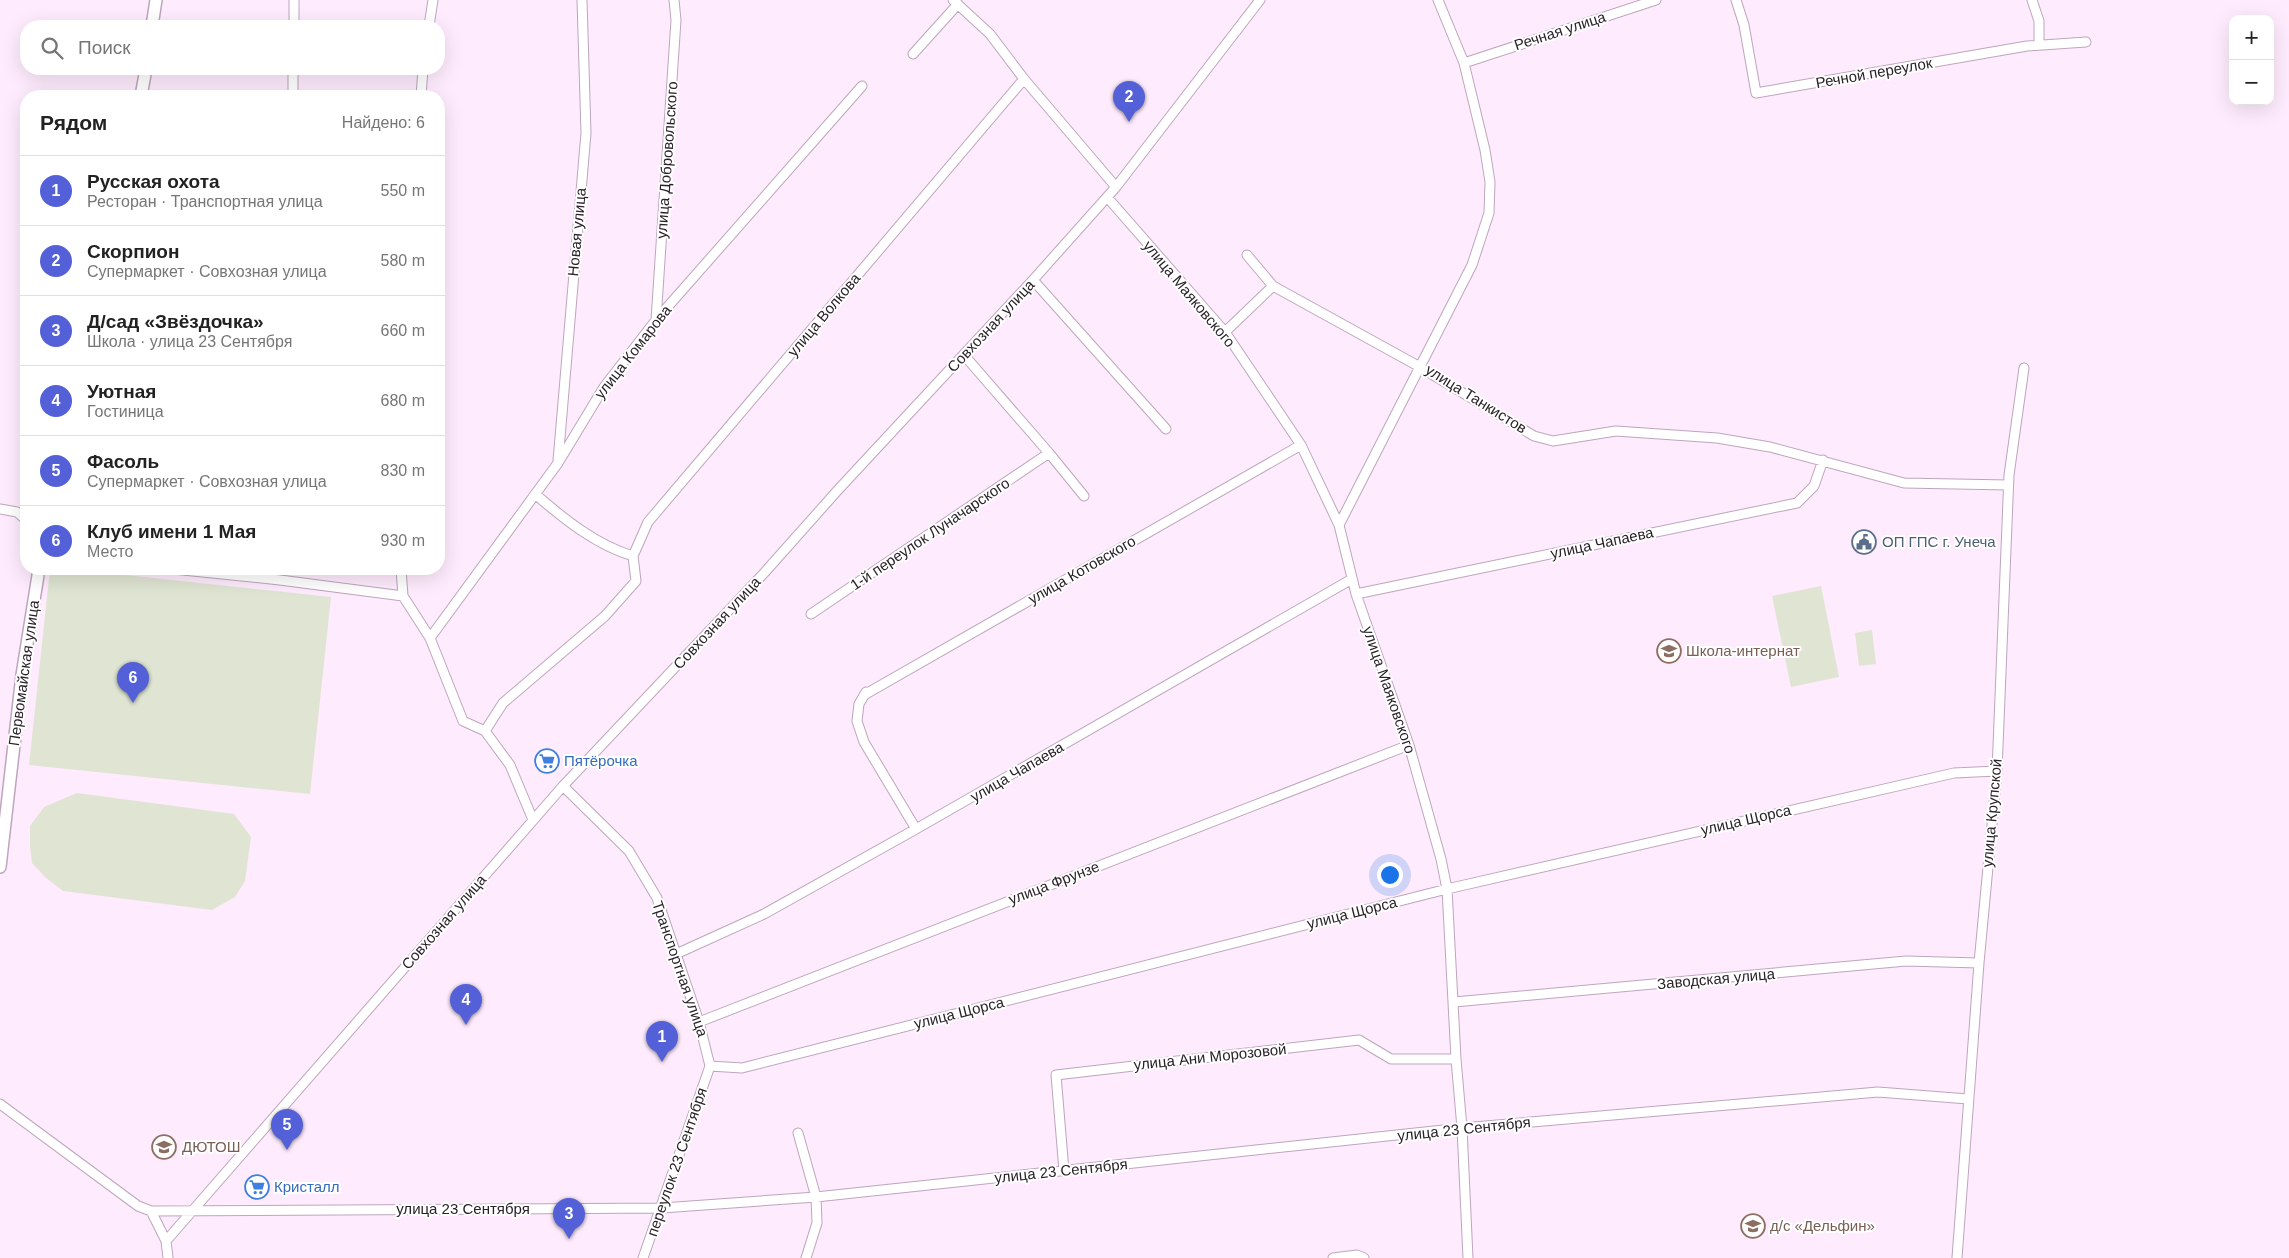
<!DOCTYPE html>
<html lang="ru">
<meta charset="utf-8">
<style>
:root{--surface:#fff;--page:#f6f6f6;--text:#222;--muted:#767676;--line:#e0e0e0;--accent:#5360d7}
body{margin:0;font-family:Arial,sans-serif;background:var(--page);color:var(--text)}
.controls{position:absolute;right:15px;top:15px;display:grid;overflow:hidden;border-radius:10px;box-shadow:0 5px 20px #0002}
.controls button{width:45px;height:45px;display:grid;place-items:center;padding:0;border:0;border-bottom:1px solid var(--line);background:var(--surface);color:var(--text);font:25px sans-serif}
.you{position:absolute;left:1389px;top:874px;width:18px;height:18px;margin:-12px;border:4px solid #fff;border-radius:50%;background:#1a73e8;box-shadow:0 0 0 8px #1a73e833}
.badge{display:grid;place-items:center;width:32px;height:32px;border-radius:50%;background:var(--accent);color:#fff;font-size:16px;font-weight:700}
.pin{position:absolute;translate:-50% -41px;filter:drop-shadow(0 1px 2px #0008)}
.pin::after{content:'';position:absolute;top:26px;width:18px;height:15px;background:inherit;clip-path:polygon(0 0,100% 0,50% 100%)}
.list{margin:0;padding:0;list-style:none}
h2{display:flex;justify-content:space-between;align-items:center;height:65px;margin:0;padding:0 20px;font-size:21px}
h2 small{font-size:16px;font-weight:400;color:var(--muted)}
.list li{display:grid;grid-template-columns:32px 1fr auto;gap:15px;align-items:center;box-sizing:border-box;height:70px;padding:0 20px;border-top:1px solid var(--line)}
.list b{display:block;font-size:19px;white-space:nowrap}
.list p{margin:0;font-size:16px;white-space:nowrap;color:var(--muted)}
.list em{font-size:16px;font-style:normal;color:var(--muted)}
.icon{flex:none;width:28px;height:28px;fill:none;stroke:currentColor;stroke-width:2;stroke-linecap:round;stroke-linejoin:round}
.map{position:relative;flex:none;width:2289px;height:1258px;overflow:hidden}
.search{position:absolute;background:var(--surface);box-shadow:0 5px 20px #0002;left:20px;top:20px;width:425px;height:55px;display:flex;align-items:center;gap:12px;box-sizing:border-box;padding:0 18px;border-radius:20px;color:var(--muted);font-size:19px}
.panel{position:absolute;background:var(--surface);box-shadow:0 5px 20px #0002;left:20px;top:90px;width:425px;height:485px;border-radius:20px}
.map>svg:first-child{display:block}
</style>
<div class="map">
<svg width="2289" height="1258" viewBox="0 0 2289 1258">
<rect width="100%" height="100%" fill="#feebfd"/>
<path fill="#dfe5d2" d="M50 569H69L331 597 310 794 29 765Z
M1821 586 1839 677 1791 687 1772 596Z
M1872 630 1876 664 1859 666 1855 633Z
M77 793 234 814 251 837 245 881 235 897 212 910 63 891 45 877 32 863 30 846V826L44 807Z"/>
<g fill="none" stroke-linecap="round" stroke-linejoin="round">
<g stroke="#bda6bc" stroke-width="11">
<path id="street" d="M953 0 990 34 1024 79 1116 187
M1736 0 1744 25 1756 93 2027 46 2086 42
M2032 0 2039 21V45
M294 26V0
M429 26 433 0
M913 54 958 4
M1464 63 1656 0
M293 96V69
M421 96 423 69
M1107 197 1225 332 1301 445 1339 525 1356 594 1409 745 1441 859 1447 889 1456 1059 1462 1128 1468 1258
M1247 255 1273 286
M1033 280 1166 429
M656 320 676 20 674 0
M1225 332 1273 286 1420 367 1534 436 1553 441 1616 431 1717 438 1770 447 1904 483 2008 485
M1049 453 1084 496
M558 461 586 133 582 0
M535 494C564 519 596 545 633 556
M0 509 17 512 26 520
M1339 525 1472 265 1489 213 1490 182 1485 150 1464 63 1438 0
M633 556 648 522 1024 79
M173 569 280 580 403 596
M401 569 403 596 430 638 463 721 485 731 510 765 533 820
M1356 594 1797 503 1814 486 1823 460
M811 614 1049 453 964 355
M430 638 558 463 604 387 656 320 862 86
M866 692 859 704 857 721 864 742 916 829
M864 695 1301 445
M485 731 503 703 605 616 636 581 633 556
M563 786 629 851 657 898 699 1022 710 1066
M676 954 764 914 916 829 1352 579
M1454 1002 1906 961 1979 963
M699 1022 1409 745
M710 1066 742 1068 1447 889 1954 773 1997 771
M0 1104 138 1206 151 1211 662 1208 816 1197 1462 1128 1878 1092 1968 1099
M798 1133 816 1197 817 1223 806 1258
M1064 1171 1056 1075 1359 1040 1391 1059H1456
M151 1211 166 1241 168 1258
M166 1241 563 786 765 572 837 491 1033 280 1116 187 1260 0
M643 1258 710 1066
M1333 1258 1357 1255 1364 1258
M1957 1258 1979 963 1997 771 2009 475 2024 368"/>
</g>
<g stroke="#bda6bc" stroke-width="14">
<path id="secondary" d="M152 26 156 0
M141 96 146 69
M0 867 22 675 39 569"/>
</g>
<use href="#street" stroke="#fff" stroke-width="9"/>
<use href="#secondary" stroke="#fff" stroke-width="11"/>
</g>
<defs>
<g id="civic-ring" transform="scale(1.25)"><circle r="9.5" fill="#fff" stroke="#5c6f8a" stroke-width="1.5"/><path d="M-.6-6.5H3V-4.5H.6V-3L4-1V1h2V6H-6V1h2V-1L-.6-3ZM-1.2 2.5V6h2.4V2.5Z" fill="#5c6f8a"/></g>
<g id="school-ring" transform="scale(1.25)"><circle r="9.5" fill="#fff" stroke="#8d6e63" stroke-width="1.5"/><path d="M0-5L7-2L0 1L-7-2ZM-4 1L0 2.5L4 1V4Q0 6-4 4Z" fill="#8d6e63"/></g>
<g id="supermarket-ring" transform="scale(1.25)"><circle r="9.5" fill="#fff" stroke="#3f7fe0" stroke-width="1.5"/><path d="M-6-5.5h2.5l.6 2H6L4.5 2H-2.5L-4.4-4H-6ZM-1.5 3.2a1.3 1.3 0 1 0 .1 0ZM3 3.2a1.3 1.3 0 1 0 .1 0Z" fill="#3f7fe0"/></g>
</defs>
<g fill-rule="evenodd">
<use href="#civic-ring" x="1864" y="542"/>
<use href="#school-ring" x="1669" y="651"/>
<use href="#supermarket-ring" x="547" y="761"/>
<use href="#school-ring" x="164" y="1147"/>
<use href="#supermarket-ring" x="257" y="1187"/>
<use href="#school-ring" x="1753" y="1226"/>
</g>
<g text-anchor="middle" stroke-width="4" stroke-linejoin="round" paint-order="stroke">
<g font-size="15" fill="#2a2129" stroke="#fff">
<text transform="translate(1560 31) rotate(-18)" y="5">Речная улица</text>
<text transform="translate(1874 73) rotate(-10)" y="5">Речной переулок</text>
<text transform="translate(667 160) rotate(-86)" y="5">улица Добровольского</text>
<text transform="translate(577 232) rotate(-85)" y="5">Новая улица</text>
<text transform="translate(1189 294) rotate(50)" y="5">улица Маяковского</text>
<text transform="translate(824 315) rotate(-50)" y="5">улица Волкова</text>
<text transform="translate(991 326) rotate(-47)" y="5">Совхозная улица</text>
<text transform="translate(633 352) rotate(-52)" y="5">улица Комарова</text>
<text transform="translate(1476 399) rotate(32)" y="5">улица Танкистов</text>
<text transform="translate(930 534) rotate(-34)" y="5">1-й переулок Луначарского</text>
<text transform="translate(1602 543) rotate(-12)" y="5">улица Чапаева</text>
<text transform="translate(1082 570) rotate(-30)" y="5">улица Котовского</text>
<text transform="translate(717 623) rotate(-47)" y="5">Совхозная улица</text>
<text transform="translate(24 673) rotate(-82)" y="5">Первомайская улица</text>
<text transform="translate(1389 690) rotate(71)" y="5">улица Маяковского</text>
<text transform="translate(1017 772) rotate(-30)" y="5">улица Чапаева</text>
<text transform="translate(1992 813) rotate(-85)" y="5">улица Крупской</text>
<text transform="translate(1746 820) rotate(-13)" y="5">улица Щорса</text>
<text transform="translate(1054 883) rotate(-21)" y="5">улица Фрунзе</text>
<text transform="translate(1352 913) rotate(-14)" y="5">улица Щорса</text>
<text transform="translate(444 922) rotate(-49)" y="5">Совхозная улица</text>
<text transform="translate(680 969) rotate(71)" y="5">Транспортная улица</text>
<text transform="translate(1716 979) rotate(-5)" y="5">Заводская улица</text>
<text transform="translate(959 1013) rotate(-14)" y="5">улица Щорса</text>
<text transform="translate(1210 1057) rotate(-6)" y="5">улица Ани Морозовой</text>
<text transform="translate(1464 1129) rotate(-6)" y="5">улица 23 Сентября</text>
<text transform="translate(677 1162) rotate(-71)" y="5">переулок 23 Сентября</text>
<text transform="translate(1061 1171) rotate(-6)" y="5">улица 23 Сентября</text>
<text x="463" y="1214">улица 23 Сентября</text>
</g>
<g font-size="15" fill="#4e5e75" stroke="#fff" text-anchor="start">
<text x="1882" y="547">ОП ГПС г. Унеча</text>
</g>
<g font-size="15" fill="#785e54" stroke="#fff" text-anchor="start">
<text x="1686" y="656">Школа-интернат</text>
<text x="182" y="1152">ДЮТОШ</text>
<text x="1770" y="1231">д/с «Дельфин»</text>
</g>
<g font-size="15" fill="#366cbe" stroke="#fff" text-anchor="start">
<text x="564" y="766">Пятёрочка</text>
<text x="274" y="1192">Кристалл</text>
</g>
</g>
</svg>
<div class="controls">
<button>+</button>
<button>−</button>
</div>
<div class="you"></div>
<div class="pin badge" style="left:662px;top:1062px">1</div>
<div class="pin badge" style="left:1129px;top:122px">2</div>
<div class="pin badge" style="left:569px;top:1239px">3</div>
<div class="pin badge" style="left:466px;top:1025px">4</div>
<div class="pin badge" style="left:287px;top:1150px">5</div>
<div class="pin badge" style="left:133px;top:703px">6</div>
<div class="search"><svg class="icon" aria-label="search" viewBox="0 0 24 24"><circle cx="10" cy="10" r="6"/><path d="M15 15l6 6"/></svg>Поиск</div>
<section class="panel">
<h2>Рядом<small>Найдено: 6</small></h2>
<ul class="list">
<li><span class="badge">1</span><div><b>Русская охота</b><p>Ресторан · Транспортная улица</p></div><em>550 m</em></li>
<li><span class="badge">2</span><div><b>Скорпион</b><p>Супермаркет · Совхозная улица</p></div><em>580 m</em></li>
<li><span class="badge">3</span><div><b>Д/сад «Звёздочка»</b><p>Школа · улица 23 Сентября</p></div><em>660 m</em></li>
<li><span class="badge">4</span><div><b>Уютная</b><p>Гостиница</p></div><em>680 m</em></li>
<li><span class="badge">5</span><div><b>Фасоль</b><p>Супермаркет · Совхозная улица</p></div><em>830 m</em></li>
<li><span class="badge">6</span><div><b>Клуб имени 1 Мая</b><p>Место</p></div><em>930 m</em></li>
</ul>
</section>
</div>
